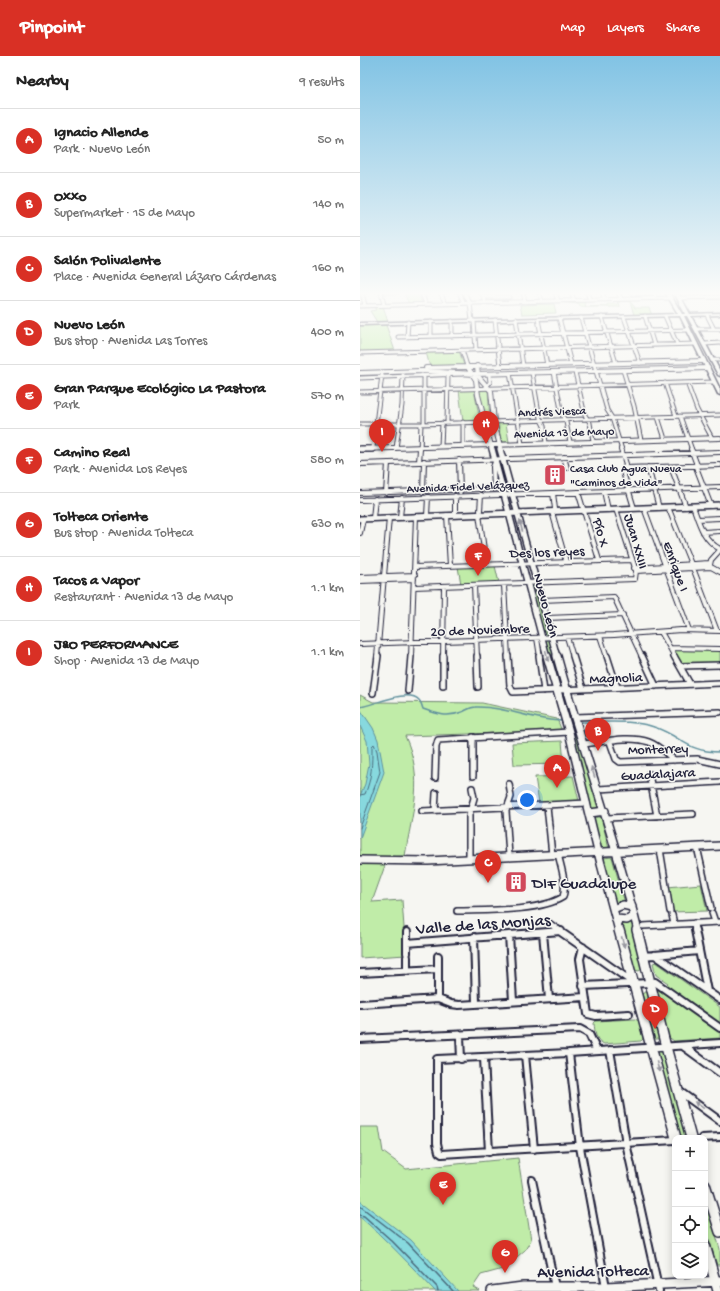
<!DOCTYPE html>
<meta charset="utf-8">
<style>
:root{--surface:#fff;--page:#f6f6f6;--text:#222;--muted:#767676;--line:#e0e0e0;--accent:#d93025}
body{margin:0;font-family:"Gochi Hand",sans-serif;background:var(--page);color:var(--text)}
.controls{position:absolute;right:12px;bottom:12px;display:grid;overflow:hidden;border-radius:8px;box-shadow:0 2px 10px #0003}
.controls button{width:36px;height:36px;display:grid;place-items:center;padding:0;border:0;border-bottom:1px solid var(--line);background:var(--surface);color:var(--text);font:20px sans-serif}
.you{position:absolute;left:167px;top:744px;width:14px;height:14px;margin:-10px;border:3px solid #fff;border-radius:50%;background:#1a73e8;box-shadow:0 0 0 6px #1a73e833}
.badge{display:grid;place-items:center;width:26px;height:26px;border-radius:50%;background:var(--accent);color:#fff;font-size:13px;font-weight:700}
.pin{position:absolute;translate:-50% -33px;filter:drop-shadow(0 1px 2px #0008)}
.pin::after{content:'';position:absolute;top:21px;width:14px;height:12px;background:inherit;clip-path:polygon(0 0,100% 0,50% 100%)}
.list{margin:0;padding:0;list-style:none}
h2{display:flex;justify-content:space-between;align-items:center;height:52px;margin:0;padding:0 16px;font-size:17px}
h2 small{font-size:13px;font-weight:400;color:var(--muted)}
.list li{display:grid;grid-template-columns:26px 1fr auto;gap:12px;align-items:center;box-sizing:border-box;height:64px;padding:0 16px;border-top:1px solid var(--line)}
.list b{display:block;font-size:15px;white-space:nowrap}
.list p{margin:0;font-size:13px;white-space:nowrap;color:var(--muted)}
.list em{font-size:13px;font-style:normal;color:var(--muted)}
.icon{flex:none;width:22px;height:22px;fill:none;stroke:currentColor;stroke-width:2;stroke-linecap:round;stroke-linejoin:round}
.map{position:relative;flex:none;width:360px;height:1235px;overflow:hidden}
header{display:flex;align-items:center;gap:24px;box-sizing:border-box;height:56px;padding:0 20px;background:var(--accent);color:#fff}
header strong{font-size:19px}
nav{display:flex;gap:22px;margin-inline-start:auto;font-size:14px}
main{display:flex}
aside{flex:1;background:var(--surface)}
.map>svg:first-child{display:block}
</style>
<header>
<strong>Pinpoint</strong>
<nav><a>Map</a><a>Layers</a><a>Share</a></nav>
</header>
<main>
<aside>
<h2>Nearby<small>9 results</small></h2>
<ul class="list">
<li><span class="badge">A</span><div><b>Ignacio Allende</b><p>Park · Nuevo León</p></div><em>50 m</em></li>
<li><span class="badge">B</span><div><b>Oxxo</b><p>Supermarket · 15 de Mayo</p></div><em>140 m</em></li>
<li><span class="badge">C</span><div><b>Salón Polivalente</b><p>Place · Avenida General Lázaro Cárdenas</p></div><em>160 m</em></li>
<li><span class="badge">D</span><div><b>Nuevo León</b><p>Bus stop · Avenida Las Torres</p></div><em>400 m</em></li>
<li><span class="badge">E</span><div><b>Gran Parque Ecológico La Pastora</b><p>Park</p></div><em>570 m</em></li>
<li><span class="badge">F</span><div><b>Camino Real</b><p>Park · Avenida Los Reyes</p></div><em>580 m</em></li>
<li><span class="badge">G</span><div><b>Tolteca Oriente</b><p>Bus stop · Avenida Tolteca</p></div><em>630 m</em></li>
<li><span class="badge">H</span><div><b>Tacos a Vapor</b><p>Restaurant · Avenida 13 de Mayo</p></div><em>1.1 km</em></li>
<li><span class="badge">I</span><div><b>J&amp;O PERFORMANCE</b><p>Shop · Avenida 13 de Mayo</p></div><em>1.1 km</em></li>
</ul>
</aside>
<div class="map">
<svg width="360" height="1235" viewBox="0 0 360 1235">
<rect width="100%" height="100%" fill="#f6f6f2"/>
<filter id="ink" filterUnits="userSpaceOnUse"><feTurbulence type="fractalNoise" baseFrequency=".025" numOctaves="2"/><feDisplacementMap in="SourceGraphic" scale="8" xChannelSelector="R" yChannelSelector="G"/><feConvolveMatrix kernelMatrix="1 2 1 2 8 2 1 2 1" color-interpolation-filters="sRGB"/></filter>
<g filter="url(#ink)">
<path fill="#c0eca8" stroke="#718772" d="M58 236 62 248H49L44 237Z
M224 245 226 251 247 250V248H258L257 245C266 245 270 243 275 252H289L292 259H274L270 245H259L260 251H221L219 248 197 246Z
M194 248 196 257 162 258 160 249Z
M23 250 28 266H17L10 255 16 254 14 251Z
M26 269 35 295 0 296V270Z
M99 295 104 309 70 311 66 296Z
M99 334H114L120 365 103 366Z
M117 334H128L130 365H125Z
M137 367H146L149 386H142Z
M135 510 139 527 101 528 98 511Z
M171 529H175L188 579 184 580Z
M190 584 203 632H199L186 585Z
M312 594H360V607L322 608Z
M205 636 218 683 239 750 235 753H230L200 637Z
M0 639 13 646 122 647 197 663 202 675 45 680C65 724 52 756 45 800L28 801 12 846 42 844 46 899 0 902Z
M202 685 204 708 154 709 152 687Z
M213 720 219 745 179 747 175 721Z
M233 761H241L249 793H240Z
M252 801 265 847 255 848 243 802Z
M341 828 347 855 311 856 307 831Z
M272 865 282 913 279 915 275 914 261 866Z
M296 906 360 951V968L306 929 308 927 296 919 293 907Z
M294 927 360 974V982L314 985 307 980Z
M285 936 290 937 300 982 299 983H295L282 938Z
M275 963 279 965 283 983 281 985 244 988C235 984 235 976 234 967L236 965Z
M304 996 327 1079 320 1080 297 997Z
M0 1071H19L23 1096 46 1113 158 1102 171 1184 165 1194 143 1213 121 1219 113 1231 120 1235H0Z
M345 1142 360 1193V1209H357L345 1170Z"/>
<path fill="#87d9de" stroke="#5f909d" d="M0 653 13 672 18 684 24 716 0 782V740L5 728 9 708 7 685 0 670Z
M0 1145 51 1184 98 1235H75C51 1210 27 1184 0 1161Z"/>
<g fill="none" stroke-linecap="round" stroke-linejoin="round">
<path stroke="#4a6b7c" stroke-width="1" d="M0 739 5 738C12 722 12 707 12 690L14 688 17 695 20 716 0 772"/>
<path stroke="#4a6b7c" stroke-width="1.5" d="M0 1150 48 1187 93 1235
M0 1159 4 1160 32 1185 77 1231 78 1235"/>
<path stroke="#5f909d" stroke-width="1.5" d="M0 651C14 649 48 632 59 644 61 646 62 650 63 653 77 658 87 662 102 656 107 654 110 651 116 651 145 650 174 665 202 665
M220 666C244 667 271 663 294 671 322 680 326 696 360 696"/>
<g stroke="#22223b" stroke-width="5">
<path id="minor-far3" d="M2 236 5 250
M21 236 24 249
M26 236H38
M61 236 66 248
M80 236 86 248
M99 236 104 247
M104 236 110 247 112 265
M121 236 125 244
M163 236 165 246
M179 236 182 245
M195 236 198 245
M211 236 214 244
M227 236 230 244
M242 236 245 244
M258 236 261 243
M273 238 290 237
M124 241H149
M320 242 360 241
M0 250 312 242
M347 259 354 273
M285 260 294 289
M305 260 317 288
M242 261 256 307
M264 261 280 307
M199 262 211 308
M221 262 247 354 252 362 262 394
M156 263 163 310
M178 263 187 309
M135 264 140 310
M92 265V280
M114 265 116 294
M71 266V280
M337 273H360
M38 281 328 274
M47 281 48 266
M345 288 360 287
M102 294 107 310
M0 297 336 288
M353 304H360
M263 314 274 350 281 384
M194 316 202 359 206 366 210 386
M215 316 225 359 230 367 233 385
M150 317 162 388
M172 317 180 362 184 370 186 387
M62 319 64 320V368
M0 322 102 318
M305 327 316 360
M327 327 337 354 352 382
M127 330 130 326 129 318
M0 336 354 326
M320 360 332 394
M298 361 305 383
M103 366V390
M87 367 88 320
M0 368H61L360 359
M81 390 82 367
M13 392 22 319
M36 392 42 349 43 319
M60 394 61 368"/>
</g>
<g stroke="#22223b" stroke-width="6">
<path id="minor-far2" d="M261 393 266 408 263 416 274 452
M331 393 337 409 336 411 351 450
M204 401 207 412
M99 404 100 436
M59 406 60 393
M0 408 360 396
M288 411 299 452
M311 411 326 451
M265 412 360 409
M134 433 133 411 135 406
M244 435 248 454
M63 436 64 405
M218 436 239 504
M0 437 150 432
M26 437 28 407
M193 437 195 453
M95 440V459
M0 444 360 431
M333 450C339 467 343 484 360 493
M308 451 331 508
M284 452 329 574
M120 455 121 439
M192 456 206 505
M119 458 126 508
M87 459 90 510
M67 460 68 441
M40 461 42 442
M13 462 15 443
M338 463 360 462
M343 476 360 475
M0 477 3 463
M350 509 351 504 360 494
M55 511 272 504
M274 512 349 507
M333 512 357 575
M276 515 351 511 360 516
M0 521 55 519
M0 525 54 523
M114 529 117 601
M144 529 148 601
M54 531 275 523 276 515 256 453
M182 544 254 541 282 601
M187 562 263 559
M301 576 315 601
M240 580 247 601
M207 581 213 601
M177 582 180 601
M0 588 254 579 321 574 360 575
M310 592 360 593
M17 601 29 462
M51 601 56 460
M83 601 84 530"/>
</g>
<g stroke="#22223b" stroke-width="8">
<path id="minor-far1" d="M117 600 118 631
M148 600 150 630 153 636 360 627
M179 600 184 635
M213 600 223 633
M247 600 257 631
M282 600 296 630
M314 600 330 628
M321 610 360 609
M83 630V600
M48 635 51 600
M13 637 18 600
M215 661 360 656
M113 681V720
M250 686 256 703 260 706 337 703 360 708
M223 688C243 686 269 679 289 686 298 689 307 698 314 704
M289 718 297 760
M75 722 76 691 78 684 209 676
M149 728 151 741 146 755 149 800
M238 733 360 726
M187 750 192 799
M62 755 227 747
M75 755 76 737
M247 762 333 758
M337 791 351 852
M300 793 310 855
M109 802V759L114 742 112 732
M97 855C126 854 179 856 203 841 207 828 201 811 198 798
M352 857 355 866
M312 859 314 868
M189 867 200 875
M334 867 335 875
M283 870 360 866"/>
</g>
<g stroke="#22223b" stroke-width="10">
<path id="minor" d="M198 874 271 925
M335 874 347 935
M47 876V897
M183 877 189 943
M149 879 153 945
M114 881 116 947
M47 887 201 875
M223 891 220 903 228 958 236 960 269 958
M295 899 360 944
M78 900V943
M283 900 339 895
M47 901V915
M0 917 78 913
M295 926 360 972
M223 930 290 927
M0 948 78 943 91 948 99 949 225 941
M100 980 101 1003
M0 983 220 973 229 978 237 995
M323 990 360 1017
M250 994 266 1087 299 1235
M209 997 220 1091 246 1231
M165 999 174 1093
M124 1002 129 1096
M319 1035 360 1065
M342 1082 360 1081
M315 1084 82 1098 79 1096 77 1087V1003L209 997 360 987
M172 1124 195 1231"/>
</g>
<g stroke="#22223b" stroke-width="6">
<path id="tertiary-far3" d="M107 310 116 324 118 339 132 394
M117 310 118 320 131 335 134 366 141 394
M66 312 344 305
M0 317 62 315 115 318 348 312
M0 393 360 382"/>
</g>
<g stroke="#22223b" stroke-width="8">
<path id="tertiary-far2" d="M0 393H12
M132 393 187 601
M140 393 197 601
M0 463 360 449"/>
</g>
<g stroke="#22223b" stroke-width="10">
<path id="tertiary-far1" d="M187 600 209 676 241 808 259 875
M197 600C222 692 255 782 278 875
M230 757 245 755
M0 804 68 805 360 790
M253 853 263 849 272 851
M257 863 267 864 274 860"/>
</g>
<g stroke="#22223b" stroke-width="12">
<path id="tertiary" d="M259 874 316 1082
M277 874 306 991 331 1082
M345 1128 360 1176
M345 1189 358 1235
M132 1235 163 1231H246L360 1225"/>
</g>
<g stroke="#22223b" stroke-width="3">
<path id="secondary" d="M305 236H309L322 258H325L314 236H318L330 258 360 257V259L331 260 360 315V320L358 319 327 260H324L360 333V339L358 338 320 260 0 269V267L318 258Z"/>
</g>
<use href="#minor-far3" stroke="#f6f6f2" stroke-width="3"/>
<use href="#minor-far2" stroke="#f6f6f2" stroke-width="4"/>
<use href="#minor-far1" stroke="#f6f6f2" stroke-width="5"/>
<use href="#minor" stroke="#f6f6f2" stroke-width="6"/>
<use href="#tertiary-far3" stroke="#f6f6f2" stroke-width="4"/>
<use href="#tertiary-far2" stroke="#f6f6f2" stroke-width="5"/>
<use href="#tertiary-far1" stroke="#f6f6f2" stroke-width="7"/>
<use href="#tertiary" stroke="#f6f6f2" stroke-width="9"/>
<use href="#secondary" fill="#f6f6f2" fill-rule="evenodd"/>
</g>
<defs><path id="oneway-solid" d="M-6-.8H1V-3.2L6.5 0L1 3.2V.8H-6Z"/></defs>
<g fill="#9797a0">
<use href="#oneway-solid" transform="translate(161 470) rotate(-105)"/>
<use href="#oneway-solid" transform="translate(187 600) rotate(76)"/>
<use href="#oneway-solid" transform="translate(233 716) rotate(-108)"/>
<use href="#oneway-solid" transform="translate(263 886) rotate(75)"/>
<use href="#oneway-solid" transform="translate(298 1011) rotate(75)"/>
<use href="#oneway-solid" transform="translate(339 1049) rotate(-144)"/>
</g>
</g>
<linearGradient id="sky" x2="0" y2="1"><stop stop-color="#81c3e4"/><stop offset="0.58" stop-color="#fbfbf9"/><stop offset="1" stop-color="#fbfbf9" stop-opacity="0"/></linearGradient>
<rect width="360" height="409" fill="url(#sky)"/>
<defs>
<g id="building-square" transform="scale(1.15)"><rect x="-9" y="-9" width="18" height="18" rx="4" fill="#d1495b" stroke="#f6f6f2"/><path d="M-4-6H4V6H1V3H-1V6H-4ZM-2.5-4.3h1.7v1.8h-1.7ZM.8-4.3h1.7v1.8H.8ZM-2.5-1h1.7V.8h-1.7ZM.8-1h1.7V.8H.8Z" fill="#fff"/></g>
</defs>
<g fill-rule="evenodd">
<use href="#building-square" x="195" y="419"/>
<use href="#building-square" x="156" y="826"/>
</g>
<g text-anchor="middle" stroke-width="3" stroke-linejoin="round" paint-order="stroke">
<g font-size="12" fill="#22223b" stroke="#f6f6f2">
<text transform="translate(192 355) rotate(-2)" y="4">Andrés Viesca</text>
<text transform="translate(204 376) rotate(-2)" y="4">Avenida 13 de Mayo</text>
<text transform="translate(108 430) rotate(-2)" y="4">Avenida Fidel Velázquez</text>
</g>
<g font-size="12" fill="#22223b" stroke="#f6f6f2" text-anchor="start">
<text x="210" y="416">Casa Club Agua Nueva<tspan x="210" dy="14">"Caminos de Vida"</tspan></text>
</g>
<g font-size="14" fill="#22223b" stroke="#f6f6f2">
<text transform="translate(242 476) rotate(74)" y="5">Pío X</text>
<text transform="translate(277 485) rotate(74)" y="5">Juan XXIII</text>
<text transform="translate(187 495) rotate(-2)" y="5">Des los reyes</text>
<text transform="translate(317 510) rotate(70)" y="5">Enrique I</text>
<text transform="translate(187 549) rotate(75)" y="5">Nuevo León</text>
<text transform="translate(120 573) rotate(-2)" y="5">20 de Noviembre</text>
<text transform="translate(256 621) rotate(-2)" y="5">Magnolia</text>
<text transform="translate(298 692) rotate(-2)" y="5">Monterrey</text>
<text transform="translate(298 717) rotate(-3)" y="5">Guadalajara</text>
</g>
<g font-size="17" fill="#22223b" stroke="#f6f6f2" text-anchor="start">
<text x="172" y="832">DIF Guadalupe</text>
</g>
<g font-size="17" fill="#22223b" stroke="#f6f6f2">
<text transform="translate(123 867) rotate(-4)" y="6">Valle de las Monjas</text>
<text transform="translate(233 1214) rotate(-1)" y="6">Avenida Tolteca</text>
</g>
</g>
</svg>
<div class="controls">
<button>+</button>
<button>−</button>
<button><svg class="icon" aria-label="locate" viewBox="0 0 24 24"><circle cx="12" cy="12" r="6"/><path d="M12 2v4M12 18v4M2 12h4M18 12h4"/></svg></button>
<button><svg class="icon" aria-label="layers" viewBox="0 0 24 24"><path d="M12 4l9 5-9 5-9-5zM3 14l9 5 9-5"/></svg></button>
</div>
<div class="you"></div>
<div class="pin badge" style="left:197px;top:732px">A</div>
<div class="pin badge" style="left:238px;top:695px">B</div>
<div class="pin badge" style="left:128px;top:827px">C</div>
<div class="pin badge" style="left:295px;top:973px">D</div>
<div class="pin badge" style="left:83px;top:1149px">E</div>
<div class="pin badge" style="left:118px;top:520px">F</div>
<div class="pin badge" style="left:145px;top:1217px">G</div>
<div class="pin badge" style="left:126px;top:388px">H</div>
<div class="pin badge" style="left:22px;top:396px">I</div>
</div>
</main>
